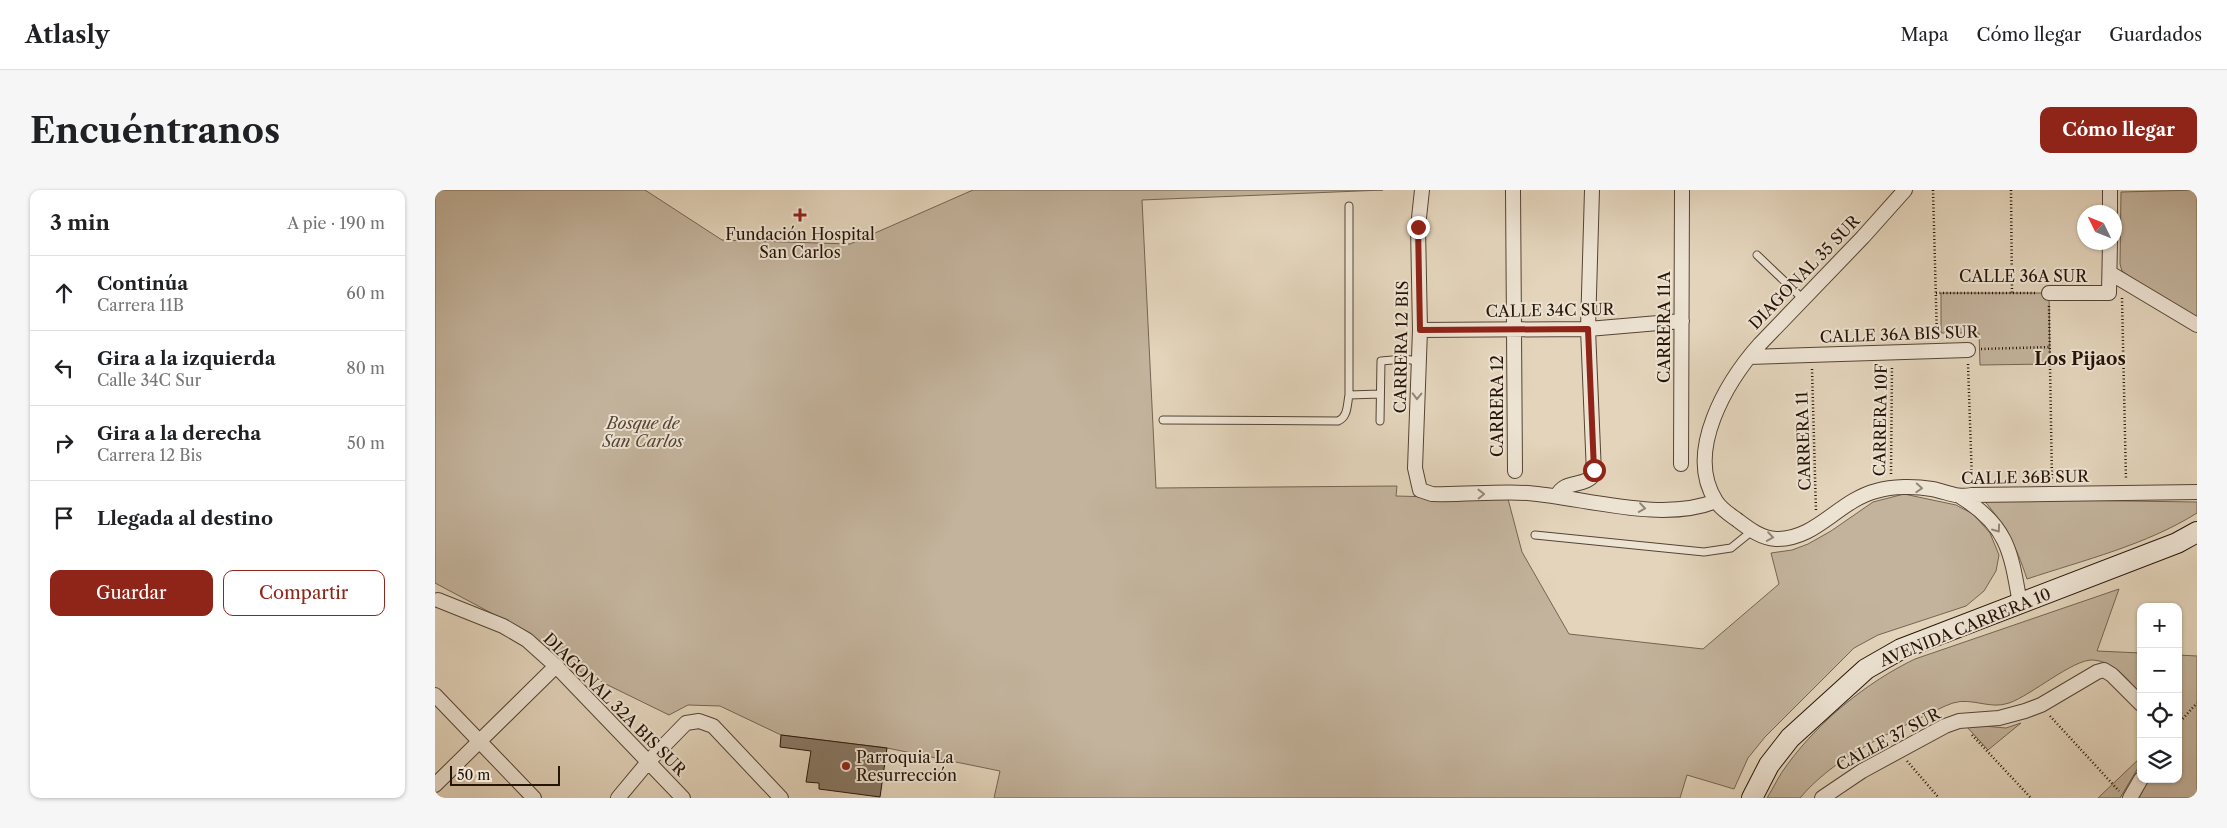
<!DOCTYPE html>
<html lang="es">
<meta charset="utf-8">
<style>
:root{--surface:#fff;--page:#f6f6f6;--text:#202124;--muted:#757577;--line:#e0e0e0;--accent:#8f2418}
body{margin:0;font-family:"Libre Caslon Text",serif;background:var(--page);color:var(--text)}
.controls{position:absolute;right:15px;bottom:15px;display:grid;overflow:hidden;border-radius:10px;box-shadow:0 1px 4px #0004}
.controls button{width:45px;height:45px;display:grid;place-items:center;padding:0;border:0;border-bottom:1px solid var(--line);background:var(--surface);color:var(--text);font:25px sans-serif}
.compass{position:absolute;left:1642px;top:15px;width:45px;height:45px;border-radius:50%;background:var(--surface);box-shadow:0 1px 4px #0004;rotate:313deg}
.scale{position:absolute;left:15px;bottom:12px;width:110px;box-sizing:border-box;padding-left:5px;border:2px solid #261407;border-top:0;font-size:14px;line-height:18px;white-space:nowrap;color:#261407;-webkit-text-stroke:4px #ede3d3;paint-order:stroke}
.stop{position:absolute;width:15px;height:15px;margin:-11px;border:4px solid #8f2418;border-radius:50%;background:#fff}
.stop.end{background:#8f2418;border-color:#fff;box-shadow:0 1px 5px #0008}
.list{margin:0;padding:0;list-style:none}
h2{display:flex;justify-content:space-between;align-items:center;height:65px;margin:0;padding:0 20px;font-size:21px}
h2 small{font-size:16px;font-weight:400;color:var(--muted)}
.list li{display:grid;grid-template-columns:32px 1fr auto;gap:15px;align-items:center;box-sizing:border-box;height:75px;padding:0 20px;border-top:1px solid var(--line)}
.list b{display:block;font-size:19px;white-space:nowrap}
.list p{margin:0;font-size:16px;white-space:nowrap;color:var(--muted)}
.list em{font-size:16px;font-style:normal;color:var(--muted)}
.actions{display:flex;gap:10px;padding:15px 20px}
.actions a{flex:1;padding:11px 0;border:1px solid var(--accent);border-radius:10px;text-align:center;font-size:18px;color:var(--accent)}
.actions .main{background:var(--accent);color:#fff}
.icon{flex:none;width:28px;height:28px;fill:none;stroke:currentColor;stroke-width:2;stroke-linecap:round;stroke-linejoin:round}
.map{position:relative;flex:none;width:1762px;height:608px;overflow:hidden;border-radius:10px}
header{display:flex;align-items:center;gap:30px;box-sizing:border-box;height:70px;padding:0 25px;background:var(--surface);border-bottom:1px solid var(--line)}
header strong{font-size:24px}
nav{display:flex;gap:28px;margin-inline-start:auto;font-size:18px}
.intro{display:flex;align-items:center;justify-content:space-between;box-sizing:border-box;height:120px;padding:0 30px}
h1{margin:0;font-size:35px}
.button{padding:12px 22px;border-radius:10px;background:var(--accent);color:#fff;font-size:18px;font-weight:700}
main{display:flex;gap:30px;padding:0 30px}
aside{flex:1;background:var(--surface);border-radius:10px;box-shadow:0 1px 4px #0004}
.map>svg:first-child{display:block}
</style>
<header>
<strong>Atlasly</strong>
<nav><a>Mapa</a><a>Cómo llegar</a><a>Guardados</a></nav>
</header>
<div class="intro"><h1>Encuéntranos</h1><a class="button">Cómo llegar</a></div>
<main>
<aside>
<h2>3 min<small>A pie · 190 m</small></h2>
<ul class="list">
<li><svg class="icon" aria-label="ahead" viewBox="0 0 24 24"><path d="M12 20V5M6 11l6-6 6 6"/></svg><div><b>Continúa</b><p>Carrera 11B</p></div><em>60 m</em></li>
<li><svg class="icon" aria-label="left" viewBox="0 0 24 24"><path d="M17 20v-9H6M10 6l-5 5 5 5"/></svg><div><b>Gira a la izquierda</b><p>Calle 34C Sur</p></div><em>80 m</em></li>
<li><svg class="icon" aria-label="right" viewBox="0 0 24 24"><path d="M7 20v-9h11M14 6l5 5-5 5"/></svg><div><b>Gira a la derecha</b><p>Carrera 12 Bis</p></div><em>50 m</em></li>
<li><svg class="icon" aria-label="arrive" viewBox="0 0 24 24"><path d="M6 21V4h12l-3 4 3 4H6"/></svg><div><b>Llegada al destino</b></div></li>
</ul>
<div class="actions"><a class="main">Guardar</a><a>Compartir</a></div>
</aside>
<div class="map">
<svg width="1762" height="608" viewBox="0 0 1762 608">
<rect width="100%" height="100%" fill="#e3d4bb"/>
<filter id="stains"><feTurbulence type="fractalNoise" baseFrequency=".004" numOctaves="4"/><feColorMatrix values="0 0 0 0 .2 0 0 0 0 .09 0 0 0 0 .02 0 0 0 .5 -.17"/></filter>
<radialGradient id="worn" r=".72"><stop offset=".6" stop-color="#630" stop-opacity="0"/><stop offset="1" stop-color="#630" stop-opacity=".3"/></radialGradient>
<path fill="#c3b39c" stroke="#746452" d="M0 0H210L287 50 415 54 538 0H948L707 10 721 298 962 296 961 306 1073 309 1087 362 1134 444 1268 459 1344 394 1336 363 1357 360 1373 354 1396 341 1438 312 1469 304 1521 315 1538 324 1555 343 1564 365 1561 381 1549 401 1531 416 1443 445 1419 458 1330 547 1313 568 1299 599 1252 585 1245 608H559L565 581 452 558 346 545 285 516 253 515 234 525 138 478 90 441 0 393Z
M1762 0V128L1698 89 1687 81 1685 74 1686 2Z
M1506 103H1614L1615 174 1545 175 1544 143H1506Z
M1548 309 1762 312V323C1711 355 1649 370 1592 389 1580 353 1572 338 1548 309Z
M1684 399 1662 461 1706 463V504C1692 489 1680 472 1658 470 1638 469 1597 505 1574 513 1555 520 1537 507 1518 513 1508 516 1497 523 1487 527 1444 548 1396 571 1365 608H1332C1339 597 1344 585 1352 575 1384 531 1432 492 1480 469Z
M1743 465 1762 466V608H1704L1714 589H1743Z
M1586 533 1553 560 1532 537 1538 535 1571 538Z
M1706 567V573L1685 608H1663Z"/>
<path fill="#887865" stroke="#261407" d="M346 545 452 558 445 607 384 599V593L371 592 376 561 345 557Z"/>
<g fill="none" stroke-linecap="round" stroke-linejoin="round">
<g stroke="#554434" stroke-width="9">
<path id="lane" d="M1322 65 1368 109
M914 205 945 204
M728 230 903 231C913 227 912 215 914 205V16
M945 231 946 171 969 169 983 171
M1100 345 1269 362 1296 358 1317 341"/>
</g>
<g stroke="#554434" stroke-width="16">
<path id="street" d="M987 0 983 37 985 140 980 278 985 300 997 304C1029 305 1061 301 1093 303 1151 308 1227 333 1281 311
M1078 0 1080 281
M1470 0 1428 47 1325 154C1292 191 1249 262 1281 311 1286 319 1294 324 1301 329 1313 338 1325 348 1341 349 1381 350 1403 311 1441 301 1458 296 1480 296 1497 299 1513 302 1521 308 1537 305L1762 302
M1675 22V0
M1675 83 1762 135
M1614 103H1674L1675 52
M985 140 1153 139 1247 131
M1314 167 1533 160
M1246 274 1247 0
M1122 306C1129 289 1150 298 1159 284L1153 139 1157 0
M1526 307C1573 336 1576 362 1585 414
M3 410 68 436 92 450 121 476 248 608
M0 505 99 608
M0 595 121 476
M183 608 213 572 251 533 264 531 278 536 346 608
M1387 608 1427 581 1510 536 1524 531 1564 528 1590 521 1606 515 1662 482 1669 480 1677 485 1706 514
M1695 608 1706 589"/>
</g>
<g stroke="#261407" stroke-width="22">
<path id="secondary" d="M1317 608 1334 575 1355 548 1431 479 1466 459 1742 353 1762 342"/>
</g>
<path stroke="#261407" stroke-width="2.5" stroke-dasharray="1 2.5" stroke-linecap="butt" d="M1498 0 1502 148
M1576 0 1577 103
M1501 103H1602
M1687 108 1691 290
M1614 116 1617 291
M1546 159 1615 157
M1533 174 1537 291
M1377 179 1381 321
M1456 284 1457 177
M1615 526 1684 601
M1743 534 1762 513
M1537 545 1596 608
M1472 571 1504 608"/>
<use href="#lane" stroke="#ede3d3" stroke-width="7"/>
<use href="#street" stroke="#ede3d3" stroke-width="14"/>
<use href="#secondary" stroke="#ede3d3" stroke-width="20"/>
</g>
<defs><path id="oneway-chevron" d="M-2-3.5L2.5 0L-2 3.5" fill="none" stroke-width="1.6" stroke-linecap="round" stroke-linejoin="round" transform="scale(1.25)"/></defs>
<g stroke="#938677">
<use href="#oneway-chevron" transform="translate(982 206) rotate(91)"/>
<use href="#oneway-chevron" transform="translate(1484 298) rotate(3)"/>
<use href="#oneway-chevron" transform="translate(1046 304) rotate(-1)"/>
<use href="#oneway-chevron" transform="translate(1207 318) rotate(8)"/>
<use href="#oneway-chevron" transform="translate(1562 339) rotate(54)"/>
<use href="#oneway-chevron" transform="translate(1335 347) rotate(8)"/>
</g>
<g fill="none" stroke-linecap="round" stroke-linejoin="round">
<path stroke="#8f2418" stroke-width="6" d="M983 37 985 140 1153 139 1159 280"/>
</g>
<g fill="#8f2418" stroke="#ede3d3" stroke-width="2">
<path d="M362.5 17.5h5v5h5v5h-5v5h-5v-5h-5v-5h5z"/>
<circle cx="411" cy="576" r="5"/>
</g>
<g text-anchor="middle" stroke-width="4" stroke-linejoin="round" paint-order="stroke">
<g font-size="16" fill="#261407" stroke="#ede3d3">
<text x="365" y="50">Fundación Hospital<tspan x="365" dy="18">San Carlos</tspan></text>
<text x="421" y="573" text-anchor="start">Parroquia La<tspan x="421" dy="18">Resurrección</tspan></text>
</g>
<g font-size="16" fill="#261407" stroke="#ede3d3">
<text transform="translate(1369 82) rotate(-46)" y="6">DIAGONAL 35 SUR</text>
<text x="1588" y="92">CALLE 36A SUR</text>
<text transform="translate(1115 120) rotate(-1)" y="6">CALLE 34C SUR</text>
<text transform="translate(1229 137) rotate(-90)" y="6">CARRERA 11A</text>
<text transform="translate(1464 144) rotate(-2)" y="6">CALLE 36A BIS SUR</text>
<text transform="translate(966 157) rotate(-89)" y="6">CARRERA 12 BIS</text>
<text transform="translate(1062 216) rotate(-90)" y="6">CARRERA 12</text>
<text transform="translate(1445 230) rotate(-89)" y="6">CARRERA 10F</text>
<text transform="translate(1368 251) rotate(-92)" y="6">CARRERA 11</text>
<text transform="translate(1590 287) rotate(-1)" y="6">CALLE 36B SUR</text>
<text transform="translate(1530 437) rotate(-22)" y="6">AVENIDA CARRERA 10</text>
<text transform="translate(180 514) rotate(45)" y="6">DIAGONAL 32A BIS SUR</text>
<text transform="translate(1453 549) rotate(-28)" y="6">CALLE 37 SUR</text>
</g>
<g font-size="16" font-style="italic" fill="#554434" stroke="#ede3d3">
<text x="208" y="239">Bosque de<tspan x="208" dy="18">San Carlos</tspan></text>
</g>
<g font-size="18" font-weight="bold" fill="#261407" stroke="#ede3d3">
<text x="1645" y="175">Los Pijaos</text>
</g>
</g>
<rect width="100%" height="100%" filter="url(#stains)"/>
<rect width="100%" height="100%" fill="url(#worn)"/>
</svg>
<div class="controls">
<button>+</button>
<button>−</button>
<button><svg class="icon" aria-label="locate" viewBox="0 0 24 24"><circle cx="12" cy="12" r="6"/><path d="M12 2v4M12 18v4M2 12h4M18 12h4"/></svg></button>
<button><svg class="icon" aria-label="layers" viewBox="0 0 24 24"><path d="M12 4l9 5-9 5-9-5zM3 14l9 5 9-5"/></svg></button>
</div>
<svg class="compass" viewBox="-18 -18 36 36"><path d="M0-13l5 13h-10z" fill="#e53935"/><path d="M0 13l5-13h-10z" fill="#757577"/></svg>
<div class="scale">50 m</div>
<div class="stop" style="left:1159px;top:280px"></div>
<div class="stop end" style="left:983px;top:37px"></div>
</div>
</main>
